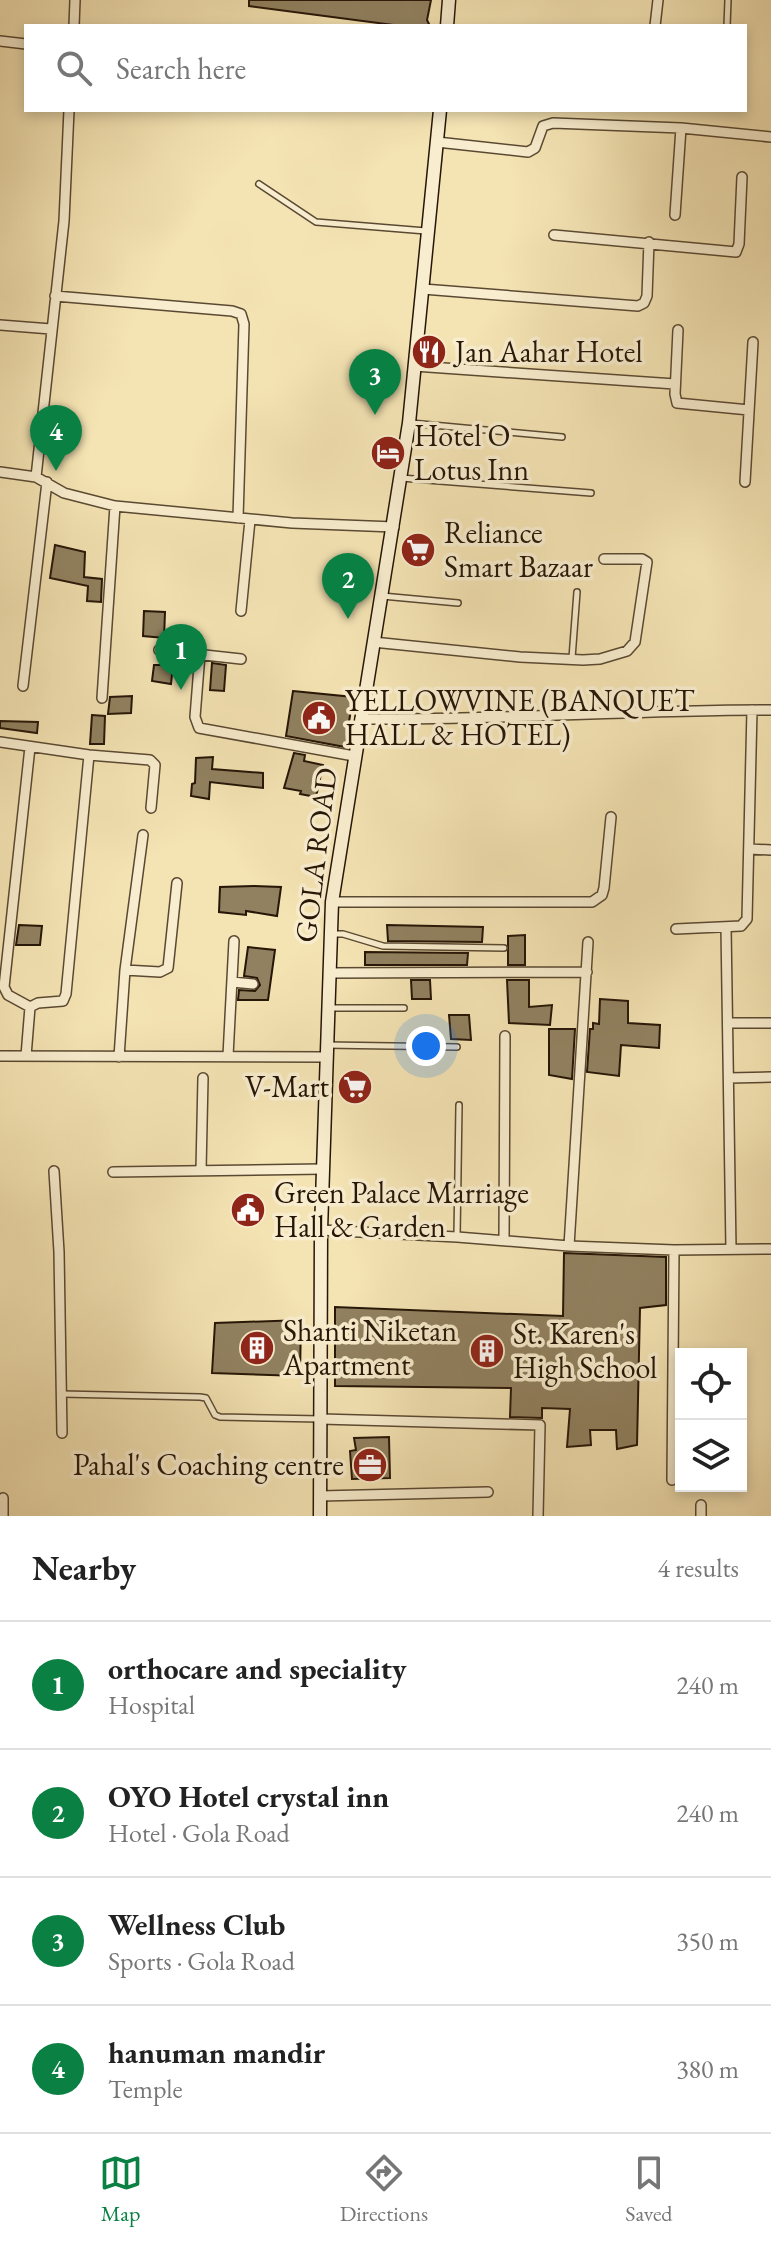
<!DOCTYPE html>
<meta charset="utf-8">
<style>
:root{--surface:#fff;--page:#f6f6f6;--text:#222;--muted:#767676;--line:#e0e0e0;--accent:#0b8043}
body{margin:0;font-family:"EB Garamond",serif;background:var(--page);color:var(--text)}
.controls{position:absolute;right:24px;bottom:24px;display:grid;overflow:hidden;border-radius:0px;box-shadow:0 4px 12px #0003}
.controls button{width:72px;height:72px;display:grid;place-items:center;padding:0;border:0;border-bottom:2px solid var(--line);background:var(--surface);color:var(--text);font:40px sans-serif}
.you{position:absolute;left:426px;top:1046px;width:28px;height:28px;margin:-20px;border:6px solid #fff;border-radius:50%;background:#1a73e8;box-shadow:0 0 0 12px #1a73e833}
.badge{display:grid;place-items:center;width:52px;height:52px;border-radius:50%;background:var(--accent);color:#fff;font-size:26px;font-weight:700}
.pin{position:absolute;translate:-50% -66px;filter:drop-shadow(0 2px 4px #0008)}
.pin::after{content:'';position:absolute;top:42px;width:28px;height:24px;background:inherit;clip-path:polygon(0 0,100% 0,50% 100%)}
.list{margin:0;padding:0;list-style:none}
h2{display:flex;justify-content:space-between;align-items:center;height:104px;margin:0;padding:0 32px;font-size:34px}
h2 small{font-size:26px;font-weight:400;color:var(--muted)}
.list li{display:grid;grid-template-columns:52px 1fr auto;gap:24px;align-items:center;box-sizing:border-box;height:128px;padding:0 32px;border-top:2px solid var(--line)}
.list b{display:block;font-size:30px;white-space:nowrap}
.list p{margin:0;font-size:26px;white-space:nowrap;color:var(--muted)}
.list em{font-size:26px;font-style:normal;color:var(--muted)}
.icon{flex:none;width:44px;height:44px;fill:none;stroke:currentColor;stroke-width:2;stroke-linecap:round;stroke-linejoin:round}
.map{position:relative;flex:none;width:771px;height:1516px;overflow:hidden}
.search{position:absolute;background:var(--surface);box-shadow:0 4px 12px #0003;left:24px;right:24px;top:24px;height:88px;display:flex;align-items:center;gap:20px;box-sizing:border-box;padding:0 28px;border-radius:0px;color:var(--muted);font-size:30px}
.sheet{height:616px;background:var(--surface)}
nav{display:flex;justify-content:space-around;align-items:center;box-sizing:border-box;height:112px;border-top:2px solid var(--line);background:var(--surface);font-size:22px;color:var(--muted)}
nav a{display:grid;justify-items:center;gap:4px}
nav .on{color:var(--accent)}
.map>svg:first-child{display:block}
</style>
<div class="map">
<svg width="771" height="1516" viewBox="0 0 771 1516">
<rect width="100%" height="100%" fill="#f4e3b3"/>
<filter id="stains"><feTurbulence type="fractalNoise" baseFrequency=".0025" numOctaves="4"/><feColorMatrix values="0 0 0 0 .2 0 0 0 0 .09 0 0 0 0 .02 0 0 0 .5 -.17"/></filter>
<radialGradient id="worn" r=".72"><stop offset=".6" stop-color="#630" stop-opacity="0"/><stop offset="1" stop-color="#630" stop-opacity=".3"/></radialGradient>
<path fill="#918160" stroke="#261607" stroke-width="2" d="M249 0H431L427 20 430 26H401L249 6Z
M55 545 85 552 84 577 102 579 101 602 87 601 88 586 50 578Z
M144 611 165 612 164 638 143 636Z
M212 663 226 665 224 691 210 690Z
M154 665H173L171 684 152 681Z
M293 691 353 697 345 747 286 736Z
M132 696 131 713 108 714 110 697Z
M92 715 105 716 104 744H90Z
M0 721 38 722 37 733 0 728Z
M294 753 305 755 304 761 323 765 316 797 300 794 301 791 284 788Z
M213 757 212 769 263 773V788L210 782 209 799 191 796 192 784 195 783 196 758Z
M254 886 281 887 277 916 246 911V915L219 912 220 887Z
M19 925 42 926 40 945H16Z
M387 925 483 927 482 942 388 941Z
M525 935V965H508V936Z
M248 947 275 950 268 1000H238L239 990 255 991 260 985 257 978 244 976Z
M365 952 468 953 467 965H365Z
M411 980H430L431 999H412Z
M507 980H529V1007L552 1005 550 1025 509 1023Z
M600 999 628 1001V1023L660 1025 659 1048 621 1045 619 1076 587 1072 590 1029H593V1023L599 1024Z
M449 1015H469L471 1040 451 1039Z
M549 1029H575L572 1079 549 1075Z
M564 1253 666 1257V1305L640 1308 637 1445 617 1449 616 1430H590L591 1445 567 1447 570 1409 542 1408V1418L510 1417 511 1388 335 1386V1307L563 1316Z
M301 1320 300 1376 212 1373 215 1323Z
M389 1437 390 1478 352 1479 350 1451 356 1450 354 1438Z"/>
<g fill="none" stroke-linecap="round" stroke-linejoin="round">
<g stroke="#5a4932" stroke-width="8">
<path id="lane" d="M727 26 728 0
M259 184 316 222 426 231
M411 423 562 437
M401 478 591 493
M382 596 458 603
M572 658 577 592
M332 934H343L383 946 504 948
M328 1008H404
M326 1045 457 1047
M457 1236 459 1105
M62 1394 200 1397 206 1398 215 1415 220 1417 321 1419"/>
</g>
<g stroke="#5a4932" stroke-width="12">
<path id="street" d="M74 26 75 0
M655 26 658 0
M0 41 26 44
M437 142 528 152 535 148 543 126 553 123 681 128 771 137
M675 215 681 128
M554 235 736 252 739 244 742 177
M423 289 638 306 644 303 647 296 649 242
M55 296 232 311 241 314 244 324 238 518
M0 325 51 329
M678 330 675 394 677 403 749 410
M414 366 675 384
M0 472 36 477 64 493 115 506 292 523 394 527
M36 477 64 221 69 110
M745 482 753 342
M241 611 250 520
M373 642 520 657 583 660 600 659 627 651 635 642 647 562 642 559H604
M159 650 241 659
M200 654 195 717 199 728 354 756
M23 686 47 482
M102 698 115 506
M360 719C497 720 634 710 771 710
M0 742 89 755 150 760 155 765 151 808
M30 747 4 987 8 995 30 1007
M749 849 771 850
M332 902H592L602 895 604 888 611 817
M726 927 731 1249
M676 929 741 926 747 919 752 710
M125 970 160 972 168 968 177 883
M329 973 587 972
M232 982 253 984
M728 1023H771
M0 1056 325 1057
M26 1056 30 1007 38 1003 63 1001 66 994 89 755
M228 1056 234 941
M119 1057 125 970 143 835
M729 1078 771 1077
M201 1170 203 1078
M54 1171 59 1252 62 1433
M113 1172 323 1169
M321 1230 457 1237 569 1246 674 1250 771 1249
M504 1240 505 1036
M569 1246 588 942
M321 1419 540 1425 538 1516
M672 1480 674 1250
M320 1496 488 1492
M3 1498V1516
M701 1516V1505"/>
</g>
<g stroke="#261607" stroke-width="15">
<path id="secondary" d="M447 26 449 0
M320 1516 321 1230 332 902 409 423 440 110"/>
</g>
<use href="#lane" stroke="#f8edce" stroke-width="5"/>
<use href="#street" stroke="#f8edce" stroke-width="9"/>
<use href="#secondary" stroke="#f8edce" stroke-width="12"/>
</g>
<defs>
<g id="restaurant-disc" transform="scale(1.8)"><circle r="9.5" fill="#8f2418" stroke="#f8edce"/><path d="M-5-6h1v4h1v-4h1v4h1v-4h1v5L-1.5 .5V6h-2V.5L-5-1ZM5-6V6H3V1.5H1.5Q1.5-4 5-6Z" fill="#fff"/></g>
<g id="hotel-disc" transform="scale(1.8)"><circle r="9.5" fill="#8f2418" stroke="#f8edce"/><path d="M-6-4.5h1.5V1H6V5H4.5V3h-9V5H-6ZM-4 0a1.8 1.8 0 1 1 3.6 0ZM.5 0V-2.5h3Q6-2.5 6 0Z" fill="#fff"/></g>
<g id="supermarket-disc" transform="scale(1.8)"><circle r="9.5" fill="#8f2418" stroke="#f8edce"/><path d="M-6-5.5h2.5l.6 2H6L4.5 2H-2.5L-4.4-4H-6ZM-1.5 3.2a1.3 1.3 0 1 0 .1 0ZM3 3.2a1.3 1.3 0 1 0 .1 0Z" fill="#fff"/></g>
<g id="civic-disc" transform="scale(1.8)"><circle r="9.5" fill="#8f2418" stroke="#f8edce"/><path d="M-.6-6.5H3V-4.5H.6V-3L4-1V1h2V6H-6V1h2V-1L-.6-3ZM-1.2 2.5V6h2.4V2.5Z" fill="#fff"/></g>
<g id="building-disc" transform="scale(1.8)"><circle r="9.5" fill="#8f2418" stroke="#f8edce"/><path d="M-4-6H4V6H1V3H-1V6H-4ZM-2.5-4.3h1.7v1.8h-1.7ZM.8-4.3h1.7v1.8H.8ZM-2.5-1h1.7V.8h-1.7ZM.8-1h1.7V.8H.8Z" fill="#fff"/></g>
<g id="office-disc" transform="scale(1.8)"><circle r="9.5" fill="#8f2418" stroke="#f8edce"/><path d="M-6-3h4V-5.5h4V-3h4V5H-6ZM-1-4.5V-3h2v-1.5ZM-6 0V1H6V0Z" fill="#fff"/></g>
</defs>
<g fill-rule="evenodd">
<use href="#restaurant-disc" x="429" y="352"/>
<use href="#hotel-disc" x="388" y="453"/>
<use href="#supermarket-disc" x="418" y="550"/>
<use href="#civic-disc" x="319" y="718"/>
<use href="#supermarket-disc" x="355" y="1087"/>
<use href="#civic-disc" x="248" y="1210"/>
<use href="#building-disc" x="257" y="1348"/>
<use href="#building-disc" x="487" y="1351"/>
<use href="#office-disc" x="370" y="1465"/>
</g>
<g text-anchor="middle" stroke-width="7" stroke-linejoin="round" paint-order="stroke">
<g font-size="30" fill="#261607" stroke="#f8edce" text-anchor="start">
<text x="455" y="362">Jan Aahar Hotel</text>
<text x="414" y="446">Hotel O<tspan x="414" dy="34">Lotus Inn</tspan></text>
<text x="444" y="543">Reliance<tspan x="444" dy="34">Smart Bazaar</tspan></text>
<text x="345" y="711">YELLOWVINE (BANQUET<tspan x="345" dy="34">HALL &amp; HOTEL)</tspan></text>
<text x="329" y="1097" text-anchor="end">V-Mart</text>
<text x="274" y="1203">Green Palace Marriage<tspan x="274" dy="34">Hall &amp; Garden</tspan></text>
<text x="283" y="1341">Shanti Niketan<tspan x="283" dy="34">Apartment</tspan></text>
<text x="513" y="1344">St. Karen's<tspan x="513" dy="34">High School</tspan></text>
<text x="344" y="1475" text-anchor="end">Pahal's Coaching centre</text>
</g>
<g font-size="30" fill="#261607" stroke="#f8edce">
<text transform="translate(316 855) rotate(-83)" y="10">GOLA ROAD</text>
</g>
</g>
<rect width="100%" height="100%" filter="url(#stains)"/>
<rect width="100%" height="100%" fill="url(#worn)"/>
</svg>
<div class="controls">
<button><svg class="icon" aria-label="locate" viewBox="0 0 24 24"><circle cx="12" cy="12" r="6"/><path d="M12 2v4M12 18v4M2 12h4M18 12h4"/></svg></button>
<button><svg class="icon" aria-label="layers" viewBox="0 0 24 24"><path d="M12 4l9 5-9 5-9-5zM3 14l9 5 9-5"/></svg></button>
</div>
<div class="you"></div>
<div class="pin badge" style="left:181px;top:690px">1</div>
<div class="pin badge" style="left:348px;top:619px">2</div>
<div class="pin badge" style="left:375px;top:415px">3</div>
<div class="pin badge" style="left:56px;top:471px">4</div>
<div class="search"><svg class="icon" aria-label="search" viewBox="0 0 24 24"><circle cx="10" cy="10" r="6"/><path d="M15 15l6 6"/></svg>Search here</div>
</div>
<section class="sheet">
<h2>Nearby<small>4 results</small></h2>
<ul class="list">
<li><span class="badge">1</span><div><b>orthocare and speciality</b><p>Hospital</p></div><em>240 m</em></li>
<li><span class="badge">2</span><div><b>OYO Hotel crystal inn</b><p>Hotel · Gola Road</p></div><em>240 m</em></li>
<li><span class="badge">3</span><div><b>Wellness Club</b><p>Sports · Gola Road</p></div><em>350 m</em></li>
<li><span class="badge">4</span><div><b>hanuman mandir</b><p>Temple</p></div><em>380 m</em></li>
</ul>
</section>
<nav>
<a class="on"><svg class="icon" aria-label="map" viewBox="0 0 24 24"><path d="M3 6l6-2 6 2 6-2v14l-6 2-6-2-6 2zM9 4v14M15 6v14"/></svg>Map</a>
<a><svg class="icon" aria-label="directions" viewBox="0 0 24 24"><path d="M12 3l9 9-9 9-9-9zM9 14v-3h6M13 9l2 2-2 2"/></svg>Directions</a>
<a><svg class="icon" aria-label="saved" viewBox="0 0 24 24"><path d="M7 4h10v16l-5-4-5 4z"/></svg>Saved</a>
</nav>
